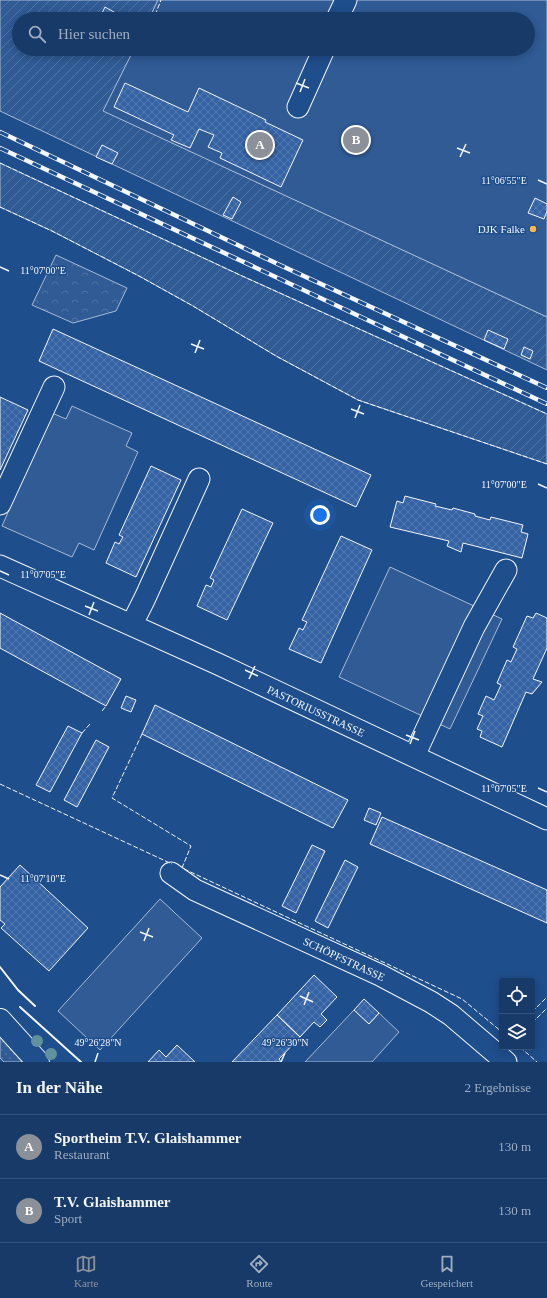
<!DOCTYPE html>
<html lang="de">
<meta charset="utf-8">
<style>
:root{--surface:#173a69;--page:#20416f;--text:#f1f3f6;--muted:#9eadc0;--line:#36547d;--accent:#8c9099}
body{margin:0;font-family:"Times New Roman",serif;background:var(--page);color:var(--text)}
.controls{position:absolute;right:12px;bottom:12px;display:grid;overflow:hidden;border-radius:4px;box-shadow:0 2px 10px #0003}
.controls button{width:36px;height:36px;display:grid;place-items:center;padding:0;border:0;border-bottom:1px solid var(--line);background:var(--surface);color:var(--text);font:20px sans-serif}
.you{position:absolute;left:320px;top:515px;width:14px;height:14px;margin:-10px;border:3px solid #fff;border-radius:50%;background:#1a73e8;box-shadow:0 0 0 6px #1a73e833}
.badge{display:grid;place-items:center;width:26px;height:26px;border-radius:50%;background:var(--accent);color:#fff;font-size:13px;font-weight:700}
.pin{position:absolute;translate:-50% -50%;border:2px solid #fff;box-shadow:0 1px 4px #0006}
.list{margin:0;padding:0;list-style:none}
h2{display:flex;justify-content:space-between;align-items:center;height:52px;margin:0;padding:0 16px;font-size:17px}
h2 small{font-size:13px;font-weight:400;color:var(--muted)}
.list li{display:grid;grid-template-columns:26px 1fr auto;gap:12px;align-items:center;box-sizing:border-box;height:64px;padding:0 16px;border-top:1px solid var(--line)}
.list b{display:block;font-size:15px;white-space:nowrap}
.list p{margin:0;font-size:13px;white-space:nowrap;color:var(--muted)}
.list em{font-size:13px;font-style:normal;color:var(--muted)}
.icon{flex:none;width:22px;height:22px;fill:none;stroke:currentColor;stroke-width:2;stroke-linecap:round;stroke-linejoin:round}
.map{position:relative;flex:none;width:547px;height:1062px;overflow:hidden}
.search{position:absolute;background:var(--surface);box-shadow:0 2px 10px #0003;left:12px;right:12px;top:12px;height:44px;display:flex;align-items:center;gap:10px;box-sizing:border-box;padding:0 14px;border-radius:22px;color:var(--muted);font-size:15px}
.sheet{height:180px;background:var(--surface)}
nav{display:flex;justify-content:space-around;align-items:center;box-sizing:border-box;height:56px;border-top:1px solid var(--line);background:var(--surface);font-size:11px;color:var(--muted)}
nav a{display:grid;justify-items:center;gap:2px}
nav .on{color:var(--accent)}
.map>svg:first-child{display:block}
</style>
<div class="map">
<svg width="547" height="1062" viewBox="0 0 547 1062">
<defs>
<pattern id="grass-dots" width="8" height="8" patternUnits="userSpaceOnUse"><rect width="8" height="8" fill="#305b95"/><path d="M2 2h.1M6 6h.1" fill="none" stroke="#4e73a5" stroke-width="1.8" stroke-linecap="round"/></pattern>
<pattern id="park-crowns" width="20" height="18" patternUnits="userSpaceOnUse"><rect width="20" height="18" fill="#305b95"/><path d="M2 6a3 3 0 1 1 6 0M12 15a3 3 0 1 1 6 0" fill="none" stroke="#4e73a5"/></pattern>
<pattern id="garden-furrows" width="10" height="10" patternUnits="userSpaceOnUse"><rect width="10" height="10" fill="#305b95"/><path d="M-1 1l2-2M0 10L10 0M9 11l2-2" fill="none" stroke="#4e73a5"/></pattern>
<pattern id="building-cross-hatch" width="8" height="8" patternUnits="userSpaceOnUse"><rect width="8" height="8" fill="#3563a3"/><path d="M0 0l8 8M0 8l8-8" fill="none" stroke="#537ab1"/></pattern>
</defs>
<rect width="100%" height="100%" fill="#1f4e8c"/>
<path fill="url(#grass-dots)" stroke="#a8bbd7" d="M0 1033 26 1062H4L0 1058Z"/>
<path fill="url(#park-crowns)" stroke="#a8bbd7" d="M56 255 127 288 116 311 73 323 32 305Z"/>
<path fill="url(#garden-furrows)" stroke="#a8bbd7" d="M0 0H158L149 19H19V49H134L104 111 547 317V370L0 111Z
M0 163 240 275 547 414V464L358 400 276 356 193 306 139 276 52 231 0 207Z"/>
<path fill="#305b95" stroke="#a8bbd7" d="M158 0H547V317L103 111 134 49H528V19H149Z
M72 406 132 433 126 446 138 452 94 550 79 543 72 557 2 526 52 413 66 419Z
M390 567 502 619 450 729 339 677Z
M160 899 202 938 100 1050 58 1011Z
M354 1010 369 1024 379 1013 399 1032 372 1062H305Z"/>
<path fill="url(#building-cross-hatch)" stroke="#f2f6ff" d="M105 7 121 16 120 19H99Z
M125 83 188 112 199 88 266 120 265 122 303 140 281 187 220 158 222 153 208 147 214 135 199 129 190 148 171 140 174 135 114 107Z
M102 145 118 153 112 164 96 157Z
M233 197 241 202 232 219 223 215Z
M535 198 547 204V211L544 219 528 213Z
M53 329 371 475 356 507 39 361Z
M488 330 508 339 504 349 484 340Z
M524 347 533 351 530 359 521 355Z
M0 397 28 410 0 470Z
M151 466 181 480 136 577 106 563 115 542 119 544 123 537 119 535Z
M405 496 436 504 435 506 452 510 453 508 475 514V516L490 520 491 517 523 525 521 532 528 534 522 558 463 543 461 552 447 546 449 541 390 527 397 501 403 503Z
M242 509 273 523 227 620 197 606 206 585 211 587 214 580 210 578Z
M341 536 372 550 321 663 289 649 299 628 303 630 307 622 302 620Z
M0 613 121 679 106 706 0 648Z
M536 613 547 618V648L533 679 542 682 532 694 526 692 502 747 480 737 482 731 477 729 483 716 478 714 486 696 494 700 501 685 497 683 507 660 511 662 517 649 513 647 527 616 533 618Z
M126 696 136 700 131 712 121 708Z
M155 705 348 800 333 828 142 734Z
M68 726 82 733 50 792 36 785Z
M96 740 109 747 77 807 64 800Z
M369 808 381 813 376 825 364 820Z
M382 817 547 890V923L370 844Z
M312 845 325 851 296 913 282 906Z
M345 860 358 867 328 928 315 921Z
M20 865 88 928 49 971 1 928 5 924 0 920V887Z
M314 975 337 997 321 1014 327 1020 320 1027 314 1022 300 1037 277 1015Z
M364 999 379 1013 369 1024 354 1010Z
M277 1015 300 1037 279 1059 281 1062H232Z
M177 1045 195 1062H148L159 1050 166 1057Z"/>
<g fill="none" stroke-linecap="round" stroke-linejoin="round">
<g stroke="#f2f6ff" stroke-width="23">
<path id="minor" d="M337 19 346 0
M298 107 324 49
M0 504 54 387
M0 566 218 664 547 819
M132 624 145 598 199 479
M414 756 474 627 506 570
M171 873 195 890 380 975 431 1002 451 1015 506 1062"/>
</g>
<g stroke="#f2f6ff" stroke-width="24">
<path id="major" d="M0 1020 38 1062"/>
</g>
<use href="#minor" stroke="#1f4e8c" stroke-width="21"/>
<use href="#major" stroke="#1f4e8c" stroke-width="22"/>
<g stroke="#f2f6ff" stroke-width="4.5">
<path id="rail" d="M0 132 282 266 547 388
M0 148 547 404"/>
</g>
<use href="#rail" stroke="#1f4e8c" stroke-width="3" stroke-dasharray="9" stroke-linecap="butt"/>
<path stroke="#f2f6ff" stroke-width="1" stroke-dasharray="5 2" stroke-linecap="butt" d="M155 15 161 0
M0 163 240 275 547 414
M0 207 52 231 139 276 193 306 276 356 358 400 547 464
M102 711 106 706
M82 733 90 724
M142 734 112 798 191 846 182 868 462 999 502 1032
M0 784 172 864
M532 1012 547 997
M532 1023 547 1008
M520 1047 537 1062"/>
<path stroke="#f2f6ff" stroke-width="2" d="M0 967 18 990 35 1006
M20 1007 81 1062"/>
</g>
<g fill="#61919a">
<circle cx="37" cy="1041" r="6"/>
<circle cx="51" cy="1054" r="6"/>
</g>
<path fill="none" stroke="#f2f6ff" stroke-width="1.5" d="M296 83 309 88M300 92 305 79M457 148 470 153M460 157 466 144M538 180 547 184M0 267 9 271M191 344 204 349M195 353 200 340M351 409 364 414M355 418 360 405M538 484 547 488M0 571 9 575M85 606 98 611M89 615 94 602M245 670 258 676M249 679 255 666M406 735 419 740M410 744 415 731M538 788 547 792M0 875 9 879M140 932 153 937M144 941 149 928M300 996 313 1002M304 1005 309 992M95 1062 98 1053M281 1062 285 1053"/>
<circle fill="#ffb74d" stroke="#1f4e8c" stroke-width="1.5" cx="533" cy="229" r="4"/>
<g text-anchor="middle" stroke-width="3" stroke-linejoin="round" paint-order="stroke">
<g font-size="11" fill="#f2f6ff" stroke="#1f4e8c" text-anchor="end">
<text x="525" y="233">DJK Falke</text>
</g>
<g font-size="11" fill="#f2f6ff" stroke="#1f4e8c">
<text transform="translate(316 711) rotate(25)" y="4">PASTORIUSSTRASSE</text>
<text transform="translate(344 959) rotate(25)" y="4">SCHÖPFSTRASSE</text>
</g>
</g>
<g font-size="10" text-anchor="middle" fill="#f2f6ff" stroke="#1f4e8c" stroke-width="3" stroke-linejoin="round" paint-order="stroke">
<text x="504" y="184">11°06'55"E</text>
<text x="43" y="274">11°07'00"E</text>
<text x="504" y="488">11°07'00"E</text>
<text x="43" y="578">11°07'05"E</text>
<text x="504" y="792">11°07'05"E</text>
<text x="43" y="882">11°07'10"E</text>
<text x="98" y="1046">49°26'28"N</text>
<text x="285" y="1046">49°26'30"N</text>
</g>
</svg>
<div class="controls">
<button><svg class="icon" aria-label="locate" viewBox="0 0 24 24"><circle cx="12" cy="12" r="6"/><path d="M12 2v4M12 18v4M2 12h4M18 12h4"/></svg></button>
<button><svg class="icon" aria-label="layers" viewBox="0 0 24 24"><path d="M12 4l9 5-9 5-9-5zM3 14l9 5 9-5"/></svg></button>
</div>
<div class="you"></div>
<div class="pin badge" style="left:260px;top:145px">A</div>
<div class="pin badge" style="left:356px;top:140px">B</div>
<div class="search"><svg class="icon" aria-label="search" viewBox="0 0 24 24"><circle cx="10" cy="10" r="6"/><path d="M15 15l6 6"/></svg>Hier suchen</div>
</div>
<section class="sheet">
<h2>In der Nähe<small>2 Ergebnisse</small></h2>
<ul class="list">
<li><span class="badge">A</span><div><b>Sportheim T.V. Glaishammer</b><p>Restaurant</p></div><em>130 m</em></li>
<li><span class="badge">B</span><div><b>T.V. Glaishammer</b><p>Sport</p></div><em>130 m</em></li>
</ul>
</section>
<nav>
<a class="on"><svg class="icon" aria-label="map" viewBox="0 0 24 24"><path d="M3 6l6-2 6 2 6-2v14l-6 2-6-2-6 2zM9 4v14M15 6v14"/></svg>Karte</a>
<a><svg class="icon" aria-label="directions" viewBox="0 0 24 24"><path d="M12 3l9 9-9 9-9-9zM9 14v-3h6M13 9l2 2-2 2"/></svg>Route</a>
<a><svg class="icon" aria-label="saved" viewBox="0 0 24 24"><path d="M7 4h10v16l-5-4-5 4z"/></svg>Gespeichert</a>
</nav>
